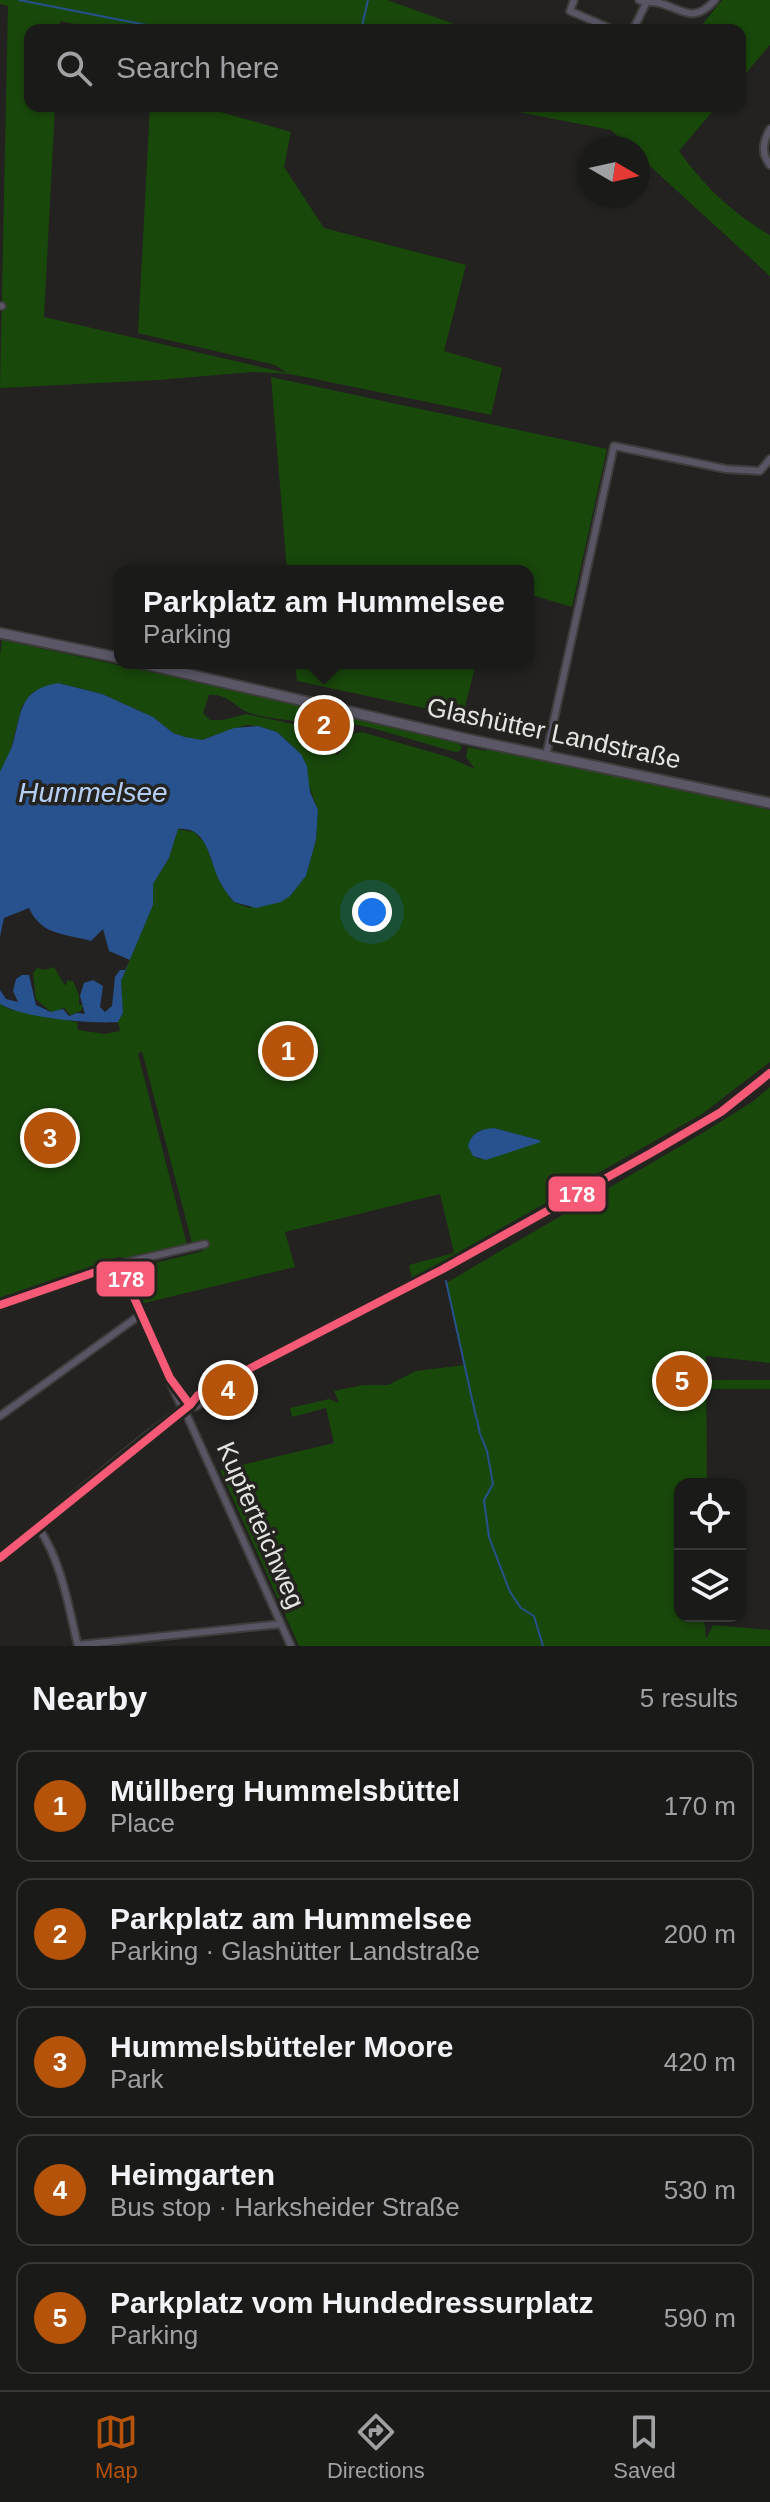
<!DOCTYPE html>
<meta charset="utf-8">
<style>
:root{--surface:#1a1a18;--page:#232321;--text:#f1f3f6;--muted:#9fa1a2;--line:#383837;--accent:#b45309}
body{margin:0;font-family:Arial,sans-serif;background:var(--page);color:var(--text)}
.controls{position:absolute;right:24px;bottom:24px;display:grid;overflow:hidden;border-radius:16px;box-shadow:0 2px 6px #0004}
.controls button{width:72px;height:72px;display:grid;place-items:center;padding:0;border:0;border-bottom:2px solid var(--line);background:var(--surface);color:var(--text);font:40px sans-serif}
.compass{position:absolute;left:578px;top:136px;width:72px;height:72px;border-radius:50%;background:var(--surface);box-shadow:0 2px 6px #0004;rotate:99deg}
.you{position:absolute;left:372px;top:912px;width:28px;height:28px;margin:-20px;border:6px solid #fff;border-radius:50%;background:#1a73e8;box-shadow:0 0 0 12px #1a73e833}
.badge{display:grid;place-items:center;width:52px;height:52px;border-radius:50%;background:var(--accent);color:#fff;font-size:26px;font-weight:700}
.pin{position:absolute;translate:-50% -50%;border:4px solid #fff;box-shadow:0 2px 8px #0006}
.popup{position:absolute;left:114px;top:565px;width:420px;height:104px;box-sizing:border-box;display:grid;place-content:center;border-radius:16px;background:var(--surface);filter:drop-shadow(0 2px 6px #0005);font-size:26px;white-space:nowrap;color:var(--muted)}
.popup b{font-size:30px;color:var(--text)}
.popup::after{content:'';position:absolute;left:50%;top:100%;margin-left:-16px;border:16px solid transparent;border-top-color:var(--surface)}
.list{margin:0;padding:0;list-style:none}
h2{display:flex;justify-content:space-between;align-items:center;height:104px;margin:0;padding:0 32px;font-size:34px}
h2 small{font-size:26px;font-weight:400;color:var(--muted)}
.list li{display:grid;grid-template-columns:52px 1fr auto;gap:24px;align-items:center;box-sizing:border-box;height:112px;margin:0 16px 16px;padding:0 16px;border:2px solid var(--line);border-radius:16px}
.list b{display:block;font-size:30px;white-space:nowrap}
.list p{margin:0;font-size:26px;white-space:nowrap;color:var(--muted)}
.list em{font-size:26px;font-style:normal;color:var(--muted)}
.icon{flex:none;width:44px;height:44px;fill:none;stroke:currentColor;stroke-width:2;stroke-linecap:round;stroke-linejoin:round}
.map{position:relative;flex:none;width:770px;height:1646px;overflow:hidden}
.search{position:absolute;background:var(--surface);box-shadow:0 2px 6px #0004;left:24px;right:24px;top:24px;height:88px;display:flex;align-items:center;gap:20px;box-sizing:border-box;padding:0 28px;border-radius:16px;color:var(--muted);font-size:30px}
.sheet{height:744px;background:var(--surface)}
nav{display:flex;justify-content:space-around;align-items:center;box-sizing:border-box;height:112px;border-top:2px solid var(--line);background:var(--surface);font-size:22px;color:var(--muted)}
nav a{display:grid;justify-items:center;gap:4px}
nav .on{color:var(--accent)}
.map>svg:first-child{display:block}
</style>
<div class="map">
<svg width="770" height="1646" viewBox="0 0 770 1646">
<rect width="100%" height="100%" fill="#232220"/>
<path fill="#19480b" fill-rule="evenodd" d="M0 0H387L471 30H104L60 21 59 30H30V106H55L44 317 287 373 275 365 138 333 150 106H199L291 132 284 167 324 228 466 265 444 351 502 368 491 415 290 374 252 372 158 380 0 388 8 6 0 4Z
M722 0H770V45L740 80V30H698Z
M488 106H717L679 151C705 187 731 212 770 235V276L638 155V148H630L611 130Z
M271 377 607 449 572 607 528 594V571H287Z
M2 640 359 717 457 742 462 747 460 751 455 752 372 728 306 715 299 722C283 719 260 718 245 711 232 704 226 693 209 695L203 713 210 720H223L246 714 298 725 315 734 337 755 344 748V742L350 734 362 732 448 757 475 769 466 757 468 747 486 751 488 748 770 810V1062L702 1114 412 1279 409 1265 454 1253 440 1194 285 1232 295 1267 144 1303 136 1280 144 1266 203 1251 201 1241 192 1243 142 1051 138 1054 187 1245 118 1261 0 1301V1004L8 1009 77 1022 78 1030 105 1034 120 1031 118 1022 123 1013 121 981 153 904V884L169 858 178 829 194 832 205 843 221 884 233 902 249 908 290 896 306 876 316 840 318 810 294 747 277 732 258 726 246 725 201 740 185 737 173 733 153 717 102 694 58 683 33 692 22 706 10 752 0 772V656ZM494 1128 539 1140 486 1160 477 1158 471 1138 478 1131Z
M295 663H476L461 723 452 721V714L297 681Z
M54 967 64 984 67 985V980L73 981 79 995V1005H83L81 1011 70 1015 64 1007 58 1011 51 1012 36 999 33 973 37 968 45 970Z
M770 1087V1363L706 1356 707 1484H680V1616H704L706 1639 713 1625 770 1630V1646H299L220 1470 334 1443 326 1408 292 1417 290 1408 329 1399 339 1403 334 1391 363 1385H388L416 1371 465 1365 446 1283 701 1134 752 1102Z
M710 1380H770V1389H711Z"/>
<path fill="#27528d" d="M58 683 102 694 153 717 173 733 185 737 202 740 234 728 258 726 277 732 301 754 307 766 310 792 318 810 316 840 306 876 290 896 281 902 256 908 234 902C228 895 223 888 219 880 210 861 207 825 178 829L169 858 153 884V905L121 981 123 1013 118 1022C89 1024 24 1018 0 1004V990L6 999 18 1002 13 991 16 979 22 975H29L36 1005 51 1012 63 1009 69 1016 77 1013 85 1014 80 996 84 983 93 980 103 986 100 1007 105 1012 112 1006 115 977 120 970H125L130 960 109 951 103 929 91 941C64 933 42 936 29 908L4 918 0 937V772C4 762 10 753 13 743 22 711 19 690 58 683Z
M494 1128 539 1140 541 1142 486 1160 473 1156 468 1146C472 1132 481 1129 494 1128Z"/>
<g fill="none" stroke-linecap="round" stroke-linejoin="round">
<path stroke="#27528d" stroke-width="2" d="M19 0 172 30
M245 30 246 27
M361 30 368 0
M446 1281 476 1417
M477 1419 480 1434
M481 1436 487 1451 493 1484 484 1500 489 1537 510 1592 521 1608 534 1616 543 1646"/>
<g stroke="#3d3d3c" stroke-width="10">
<path id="street" d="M574 0 570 11 614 30
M639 0C646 3 652 1 659 3 685 10 693 24 715 0
M633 30 647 1
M770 129C763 141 761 154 770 165
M0 306H2
M546 756 614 446 726 469 760 471 770 459
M119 1264 205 1244
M184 1409 291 1646
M0 1416 140 1315
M38 1527C62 1562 68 1605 78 1646
M78 1645 281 1624"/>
</g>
<g stroke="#3d3d3c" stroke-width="13">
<path id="secondary" d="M0 633 120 658
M141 663 467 739 770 803
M0 1305 119 1264 184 1409
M190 1405 194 1398 205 1391 443 1269 651 1153 721 1112 770 1073
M0 1558 145 1439 190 1405H196L215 1392"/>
</g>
<use href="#street" stroke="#595564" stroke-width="6"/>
<use href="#secondary" stroke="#5b5766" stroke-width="9"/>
<g stroke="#24231f" stroke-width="14">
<path id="bus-1" d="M0 1305 119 1264 170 1378 190 1405
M0 1558 190 1405 198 1395 443 1269 651 1153 721 1112 770 1073"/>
</g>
<use href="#bus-1" stroke="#f75a77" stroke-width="8"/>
</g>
<g text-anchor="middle" stroke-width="7" stroke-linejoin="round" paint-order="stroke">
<g font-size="26" fill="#e4e4e1" stroke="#24231f">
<text transform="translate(554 733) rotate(12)" y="9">Glashütter Landstraße</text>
<text transform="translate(261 1525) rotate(66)" y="9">Kupferteichweg</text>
</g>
<g font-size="28" font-style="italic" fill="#b5cff4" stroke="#24231f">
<text x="93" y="802">Hummelsee</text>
</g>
</g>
<g stroke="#24231f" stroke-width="3">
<rect x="547" y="1175" width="60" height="38" rx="8" fill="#f75a77"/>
<rect x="95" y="1260" width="61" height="38" rx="8" fill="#f75a77"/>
</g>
<g font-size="22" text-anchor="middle" font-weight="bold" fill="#fff">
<text x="577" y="1202">178</text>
<text x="126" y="1287">178</text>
</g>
</svg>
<div class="controls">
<button><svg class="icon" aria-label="locate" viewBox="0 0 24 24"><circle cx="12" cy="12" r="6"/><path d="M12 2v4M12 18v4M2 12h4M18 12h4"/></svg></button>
<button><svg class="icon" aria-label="layers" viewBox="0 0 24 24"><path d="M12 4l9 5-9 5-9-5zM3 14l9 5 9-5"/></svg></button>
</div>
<svg class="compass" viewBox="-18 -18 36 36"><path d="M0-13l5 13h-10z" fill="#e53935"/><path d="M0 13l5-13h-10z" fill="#9fa1a2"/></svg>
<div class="you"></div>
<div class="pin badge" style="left:288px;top:1051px">1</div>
<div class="pin badge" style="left:324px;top:725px">2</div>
<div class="popup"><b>Parkplatz am Hummelsee</b>Parking</div>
<div class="pin badge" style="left:50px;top:1138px">3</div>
<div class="pin badge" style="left:228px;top:1390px">4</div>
<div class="pin badge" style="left:682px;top:1381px">5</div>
<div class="search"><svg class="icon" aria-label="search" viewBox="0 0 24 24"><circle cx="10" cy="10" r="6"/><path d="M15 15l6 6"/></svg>Search here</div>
</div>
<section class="sheet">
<h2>Nearby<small>5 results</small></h2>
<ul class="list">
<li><span class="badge">1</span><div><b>Müllberg Hummelsbüttel</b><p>Place</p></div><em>170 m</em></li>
<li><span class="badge">2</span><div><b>Parkplatz am Hummelsee</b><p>Parking · Glashütter Landstraße</p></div><em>200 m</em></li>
<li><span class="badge">3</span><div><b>Hummelsbütteler Moore</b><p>Park</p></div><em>420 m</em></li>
<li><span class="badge">4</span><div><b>Heimgarten</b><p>Bus stop · Harksheider Straße</p></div><em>530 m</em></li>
<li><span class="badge">5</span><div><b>Parkplatz vom Hundedressurplatz</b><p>Parking</p></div><em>590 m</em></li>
</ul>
</section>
<nav>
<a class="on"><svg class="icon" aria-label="map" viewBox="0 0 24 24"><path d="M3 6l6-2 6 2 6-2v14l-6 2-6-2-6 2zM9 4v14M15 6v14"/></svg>Map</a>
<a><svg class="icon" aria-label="directions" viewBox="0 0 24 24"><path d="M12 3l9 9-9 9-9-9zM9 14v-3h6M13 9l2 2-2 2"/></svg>Directions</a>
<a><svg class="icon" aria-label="saved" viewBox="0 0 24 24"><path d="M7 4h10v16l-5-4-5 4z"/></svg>Saved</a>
</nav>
